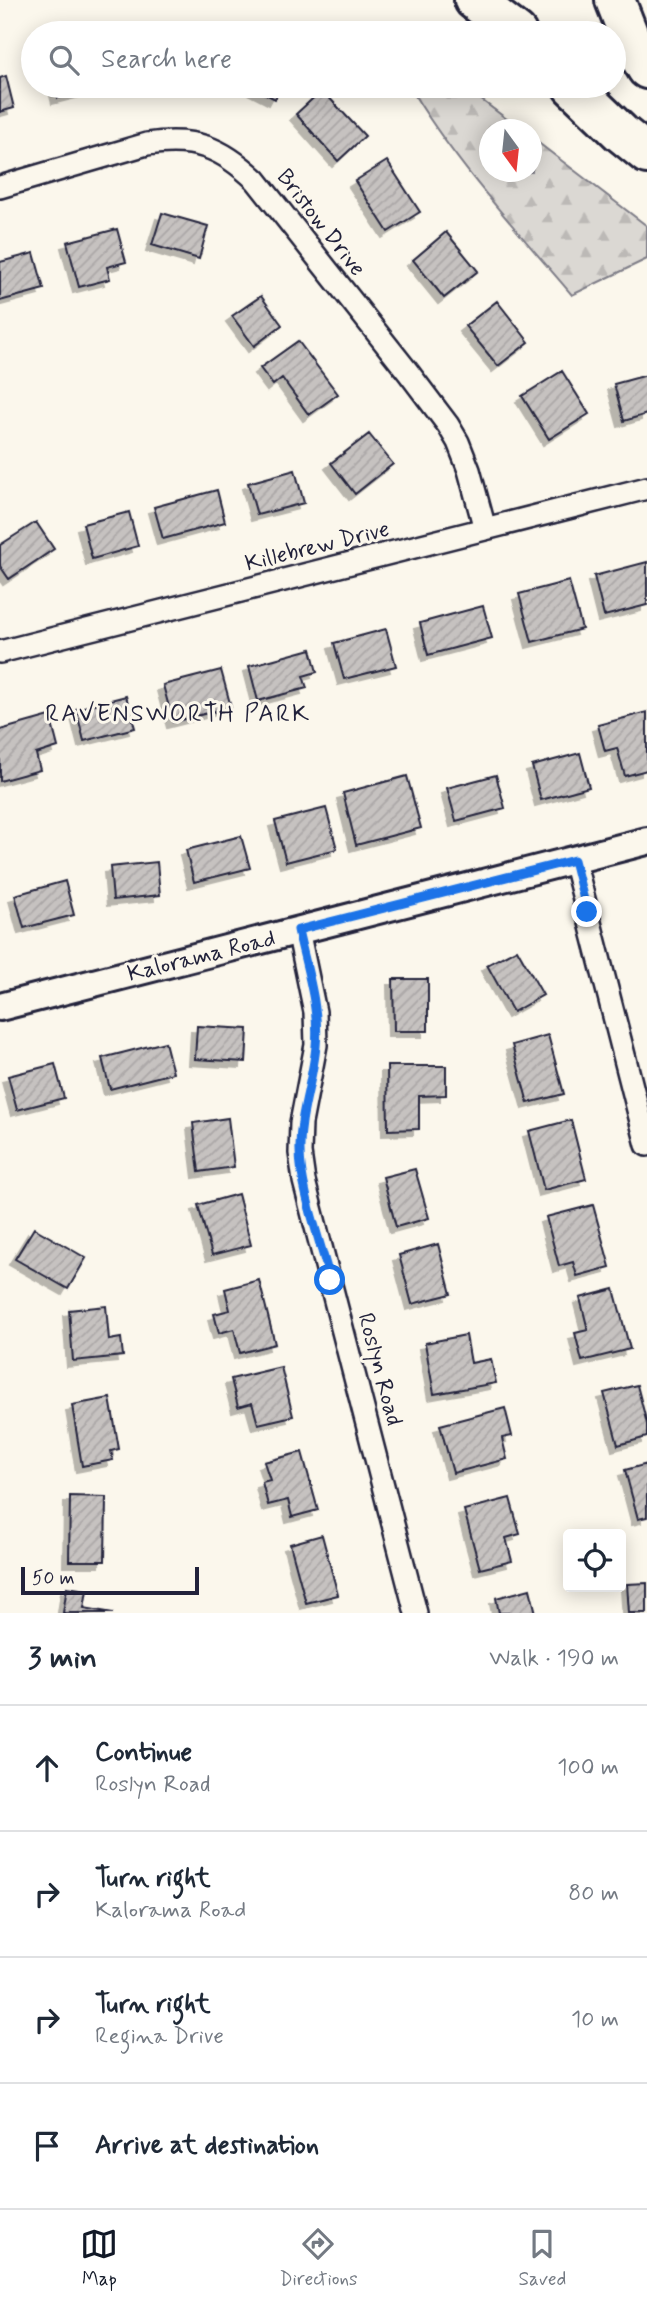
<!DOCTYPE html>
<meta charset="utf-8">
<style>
:root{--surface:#fff;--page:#f2f2f3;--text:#1f2937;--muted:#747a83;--line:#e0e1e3;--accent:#111827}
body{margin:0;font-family:Mynerve,sans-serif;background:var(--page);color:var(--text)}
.controls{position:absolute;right:21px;bottom:21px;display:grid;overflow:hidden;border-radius:7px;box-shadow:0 4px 18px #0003}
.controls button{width:63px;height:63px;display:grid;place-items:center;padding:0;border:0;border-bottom:2px solid var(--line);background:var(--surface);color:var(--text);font:35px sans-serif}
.compass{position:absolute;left:479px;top:119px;width:63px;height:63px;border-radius:50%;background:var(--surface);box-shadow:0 4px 18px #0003;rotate:165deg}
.scale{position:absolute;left:21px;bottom:18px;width:178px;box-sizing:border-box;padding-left:7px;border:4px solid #22223b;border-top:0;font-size:19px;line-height:24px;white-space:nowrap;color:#22223b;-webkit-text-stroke:5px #fbf7ec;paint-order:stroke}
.stop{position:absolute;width:21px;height:21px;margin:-16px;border:5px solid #1a73e8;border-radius:50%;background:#fff}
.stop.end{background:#1a73e8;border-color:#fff;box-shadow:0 2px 7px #0008}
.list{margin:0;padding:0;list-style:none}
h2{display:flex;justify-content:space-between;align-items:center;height:91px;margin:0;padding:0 28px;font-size:30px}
h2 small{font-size:23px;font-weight:400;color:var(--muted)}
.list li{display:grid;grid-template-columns:46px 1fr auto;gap:21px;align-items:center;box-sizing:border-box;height:126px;padding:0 28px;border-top:2px solid var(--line)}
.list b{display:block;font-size:26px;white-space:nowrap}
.list p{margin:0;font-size:23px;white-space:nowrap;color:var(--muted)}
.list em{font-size:23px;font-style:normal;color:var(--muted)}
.icon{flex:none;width:38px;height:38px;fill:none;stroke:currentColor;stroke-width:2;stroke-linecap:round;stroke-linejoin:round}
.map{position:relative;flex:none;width:647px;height:1613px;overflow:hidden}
.search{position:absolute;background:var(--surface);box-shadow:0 4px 18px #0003;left:21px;right:21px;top:21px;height:77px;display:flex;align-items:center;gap:18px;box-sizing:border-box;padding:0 24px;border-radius:38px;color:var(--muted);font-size:26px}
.sheet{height:595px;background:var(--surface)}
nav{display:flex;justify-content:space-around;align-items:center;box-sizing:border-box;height:98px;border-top:2px solid var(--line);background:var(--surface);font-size:19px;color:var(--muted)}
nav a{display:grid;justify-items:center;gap:4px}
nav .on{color:var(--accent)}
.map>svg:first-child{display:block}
</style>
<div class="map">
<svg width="647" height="1613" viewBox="0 0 647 1613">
<defs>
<pattern id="forest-firs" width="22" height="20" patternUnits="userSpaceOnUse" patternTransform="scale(1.75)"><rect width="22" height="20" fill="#dbd8d3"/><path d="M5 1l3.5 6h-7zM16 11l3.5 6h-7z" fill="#bcb9b6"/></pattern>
<pattern id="building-hatch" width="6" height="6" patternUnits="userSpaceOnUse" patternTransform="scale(1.75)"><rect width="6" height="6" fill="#c6c2c0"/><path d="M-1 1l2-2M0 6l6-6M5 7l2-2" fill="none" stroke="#aaa6a6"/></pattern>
<filter id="shadow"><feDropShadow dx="-6" dy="6" stdDeviation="0" flood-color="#0004"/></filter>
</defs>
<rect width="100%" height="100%" fill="#fbf7ec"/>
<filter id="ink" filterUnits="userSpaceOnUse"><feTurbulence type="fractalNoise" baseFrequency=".0143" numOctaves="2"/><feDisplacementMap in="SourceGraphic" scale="14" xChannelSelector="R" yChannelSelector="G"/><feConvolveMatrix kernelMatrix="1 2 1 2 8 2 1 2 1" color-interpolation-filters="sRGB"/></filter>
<g filter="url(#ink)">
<path fill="url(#forest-firs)" stroke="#7e7d87" stroke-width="2" d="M409 86H463L520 129 490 130V172H532V138L647 226V259L572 295C515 228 454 162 409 86Z"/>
<path fill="url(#building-hatch)" stroke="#22223b" stroke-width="2" filter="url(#shadow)" d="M131 26H163V33H131Z
M6 76 14 108 0 112V78Z
M55 86H105L58 98Z
M250 86H282L275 99Z
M322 90 365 136 338 161 296 114Z
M387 161 420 212 388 232 355 181Z
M162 213 208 226 199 259 152 245Z
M117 229 126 262 107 267 110 279 79 287 67 242Z
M446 232 478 271 444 298 413 260Z
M34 253 44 289 0 301V262Z
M261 296 282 325 254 346 232 316Z
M497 301 529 342 498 366 465 326Z
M298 341 338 394 309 415 282 378 273 385 260 368Z
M562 371 589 414 549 439 522 396Z
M647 375V414L624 421 614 384Z
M369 434 393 464 355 494 331 463Z
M295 470 304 503 257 515 248 483Z
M217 490 225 522 163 539 154 507Z
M129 512 138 546 92 559 83 524Z
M36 522 54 549 9 579 0 566V545Z
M647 562V605L604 616 594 576Z
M569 581 582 629 532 642 519 594Z
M483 606 492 638 428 655 420 623Z
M386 629 396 666 344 679 334 643Z
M311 649 317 672 303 676 307 688 258 701 249 666Z
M221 670 231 707 173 722 163 685Z
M126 696 135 728 84 741 76 709Z
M647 712V770L625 776 617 748 605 751 598 725Z
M50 716 58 747 36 754 40 770 0 781V730Z
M580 753 589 787 541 800 532 766Z
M496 775 505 808 456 821 447 788Z
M407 776 421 828 356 845 343 793Z
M326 808 337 849 286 862 275 821Z
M241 836 250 868 194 882 186 850Z
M157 862 160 895 113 900 110 867Z
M65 881 74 915 24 928 15 895Z
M517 949 543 995 513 1012 487 965Z
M393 979H428V1031H394Z
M197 1026 248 1029 246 1062 195 1059Z
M548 1035 564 1094 528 1103 512 1045Z
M165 1042 173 1073 110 1089 102 1058Z
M55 1064 64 1098 17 1110 8 1076Z
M387 1066H446V1095L419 1096V1129L388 1130Z
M228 1118 234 1167 199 1172 193 1123Z
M571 1120 586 1179 544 1190 529 1131Z
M415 1169 429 1218 396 1227 383 1177Z
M238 1194 251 1245 212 1255 198 1205Z
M593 1205 610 1267 577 1276 573 1262 559 1266 546 1217Z
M34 1228 86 1258 68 1289 15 1259Z
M438 1244 451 1294 412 1304 399 1255Z
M259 1280 275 1344 240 1353 234 1329 219 1333 214 1314 230 1310 225 1289Z
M614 1289 630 1349 582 1361 575 1333 588 1330 580 1298Z
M106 1306 109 1340 121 1338 123 1356 73 1361 69 1310Z
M466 1335 471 1363 491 1359 496 1383 434 1394 425 1343Z
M281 1367 293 1416 258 1424 252 1403 238 1407 231 1379Z
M637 1385 647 1424V1437L618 1445 604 1393Z
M110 1398 119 1449 111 1451 113 1460 82 1466 72 1405Z
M505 1408 512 1436 502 1438 507 1459 453 1473 440 1425Z
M302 1452 318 1510 292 1517 288 1500 268 1505 262 1482 270 1480 264 1462Z
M647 1464V1517L638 1519 625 1470Z
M70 1496 106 1497 105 1561H69Z
M510 1498 520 1534 506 1538 512 1561 480 1569 464 1510Z
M322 1535 338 1595 306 1603 290 1544Z
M647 1583V1613H629L627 1584Z
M67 1587 87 1590 84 1608 113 1613H63Z
M530 1589 536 1613H499L496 1598Z"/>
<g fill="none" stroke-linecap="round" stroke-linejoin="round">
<g stroke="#22223b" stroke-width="26">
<path id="minor" d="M0 187 147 144C195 137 221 147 256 180L408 372 448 425 458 442 469 470 485 529
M0 652 647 488
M574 860 647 1145
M298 930 315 1012 316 1045 301 1123 300 1153 304 1181 416 1613"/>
</g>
<g stroke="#22223b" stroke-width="32">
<path id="tertiary" d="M0 1007 647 841"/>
</g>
<g stroke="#22223b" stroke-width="44">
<path id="motorway" d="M474 0 517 33
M615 0 633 46 647 69
M572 86 621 133 647 154"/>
</g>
<use href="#minor" stroke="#fbf7ec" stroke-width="21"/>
<use href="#tertiary" stroke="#fbf7ec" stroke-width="26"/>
<use href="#motorway" stroke="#fbf7ec" stroke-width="38"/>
</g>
</g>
<g fill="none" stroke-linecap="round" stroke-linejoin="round" filter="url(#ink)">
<path stroke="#1a73e8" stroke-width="9" d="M330 1280C321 1243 300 1188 300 1151 299 1115 313 1081 316 1046 320 1008 306 967 298 930L574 860 587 912"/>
</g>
<g text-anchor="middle" stroke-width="6" stroke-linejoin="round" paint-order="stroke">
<g font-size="23" fill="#22223b" stroke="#fbf7ec">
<text transform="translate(322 222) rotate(52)" y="8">Bristow Drive</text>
<text transform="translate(317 545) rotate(-14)" y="8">Killebrew Drive</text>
<text transform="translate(201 955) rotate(-14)" y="8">Kalorama Road</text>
<text transform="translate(381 1369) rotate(75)" y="8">Roslyn Road</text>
</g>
<g font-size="24" letter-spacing="2" fill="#22223b" stroke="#fbf7ec">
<text x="178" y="721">RAVENSWORTH PARK</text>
</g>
</g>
</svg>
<div class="controls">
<button><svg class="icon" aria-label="locate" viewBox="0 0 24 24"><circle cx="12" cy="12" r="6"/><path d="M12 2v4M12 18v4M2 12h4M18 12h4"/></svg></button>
</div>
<svg class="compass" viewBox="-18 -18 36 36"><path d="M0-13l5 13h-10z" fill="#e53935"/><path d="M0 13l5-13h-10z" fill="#747a83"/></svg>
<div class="scale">50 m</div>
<div class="stop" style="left:330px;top:1280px"></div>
<div class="stop end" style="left:587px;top:912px"></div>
<div class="search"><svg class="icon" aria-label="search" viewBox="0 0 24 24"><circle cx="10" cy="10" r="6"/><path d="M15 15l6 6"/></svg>Search here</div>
</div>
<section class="sheet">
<h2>3 min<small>Walk · 190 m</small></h2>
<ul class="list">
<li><svg class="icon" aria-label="ahead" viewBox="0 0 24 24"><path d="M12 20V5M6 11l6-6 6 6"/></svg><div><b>Continue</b><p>Roslyn Road</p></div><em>100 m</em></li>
<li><svg class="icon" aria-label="right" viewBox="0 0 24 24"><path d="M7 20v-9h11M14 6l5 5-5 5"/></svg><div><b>Turn right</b><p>Kalorama Road</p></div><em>80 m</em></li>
<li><svg class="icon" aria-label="right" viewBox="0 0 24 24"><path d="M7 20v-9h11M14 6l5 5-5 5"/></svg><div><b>Turn right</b><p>Regina Drive</p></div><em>10 m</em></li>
<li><svg class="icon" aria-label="arrive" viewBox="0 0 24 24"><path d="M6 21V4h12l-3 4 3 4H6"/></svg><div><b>Arrive at destination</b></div></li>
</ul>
</section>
<nav>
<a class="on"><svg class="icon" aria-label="map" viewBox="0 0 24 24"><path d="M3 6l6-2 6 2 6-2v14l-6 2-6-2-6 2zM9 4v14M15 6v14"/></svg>Map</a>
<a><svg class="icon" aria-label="directions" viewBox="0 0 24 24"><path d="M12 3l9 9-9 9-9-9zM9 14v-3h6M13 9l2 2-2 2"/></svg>Directions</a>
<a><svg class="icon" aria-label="saved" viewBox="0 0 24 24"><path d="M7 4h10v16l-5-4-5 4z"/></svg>Saved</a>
</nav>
